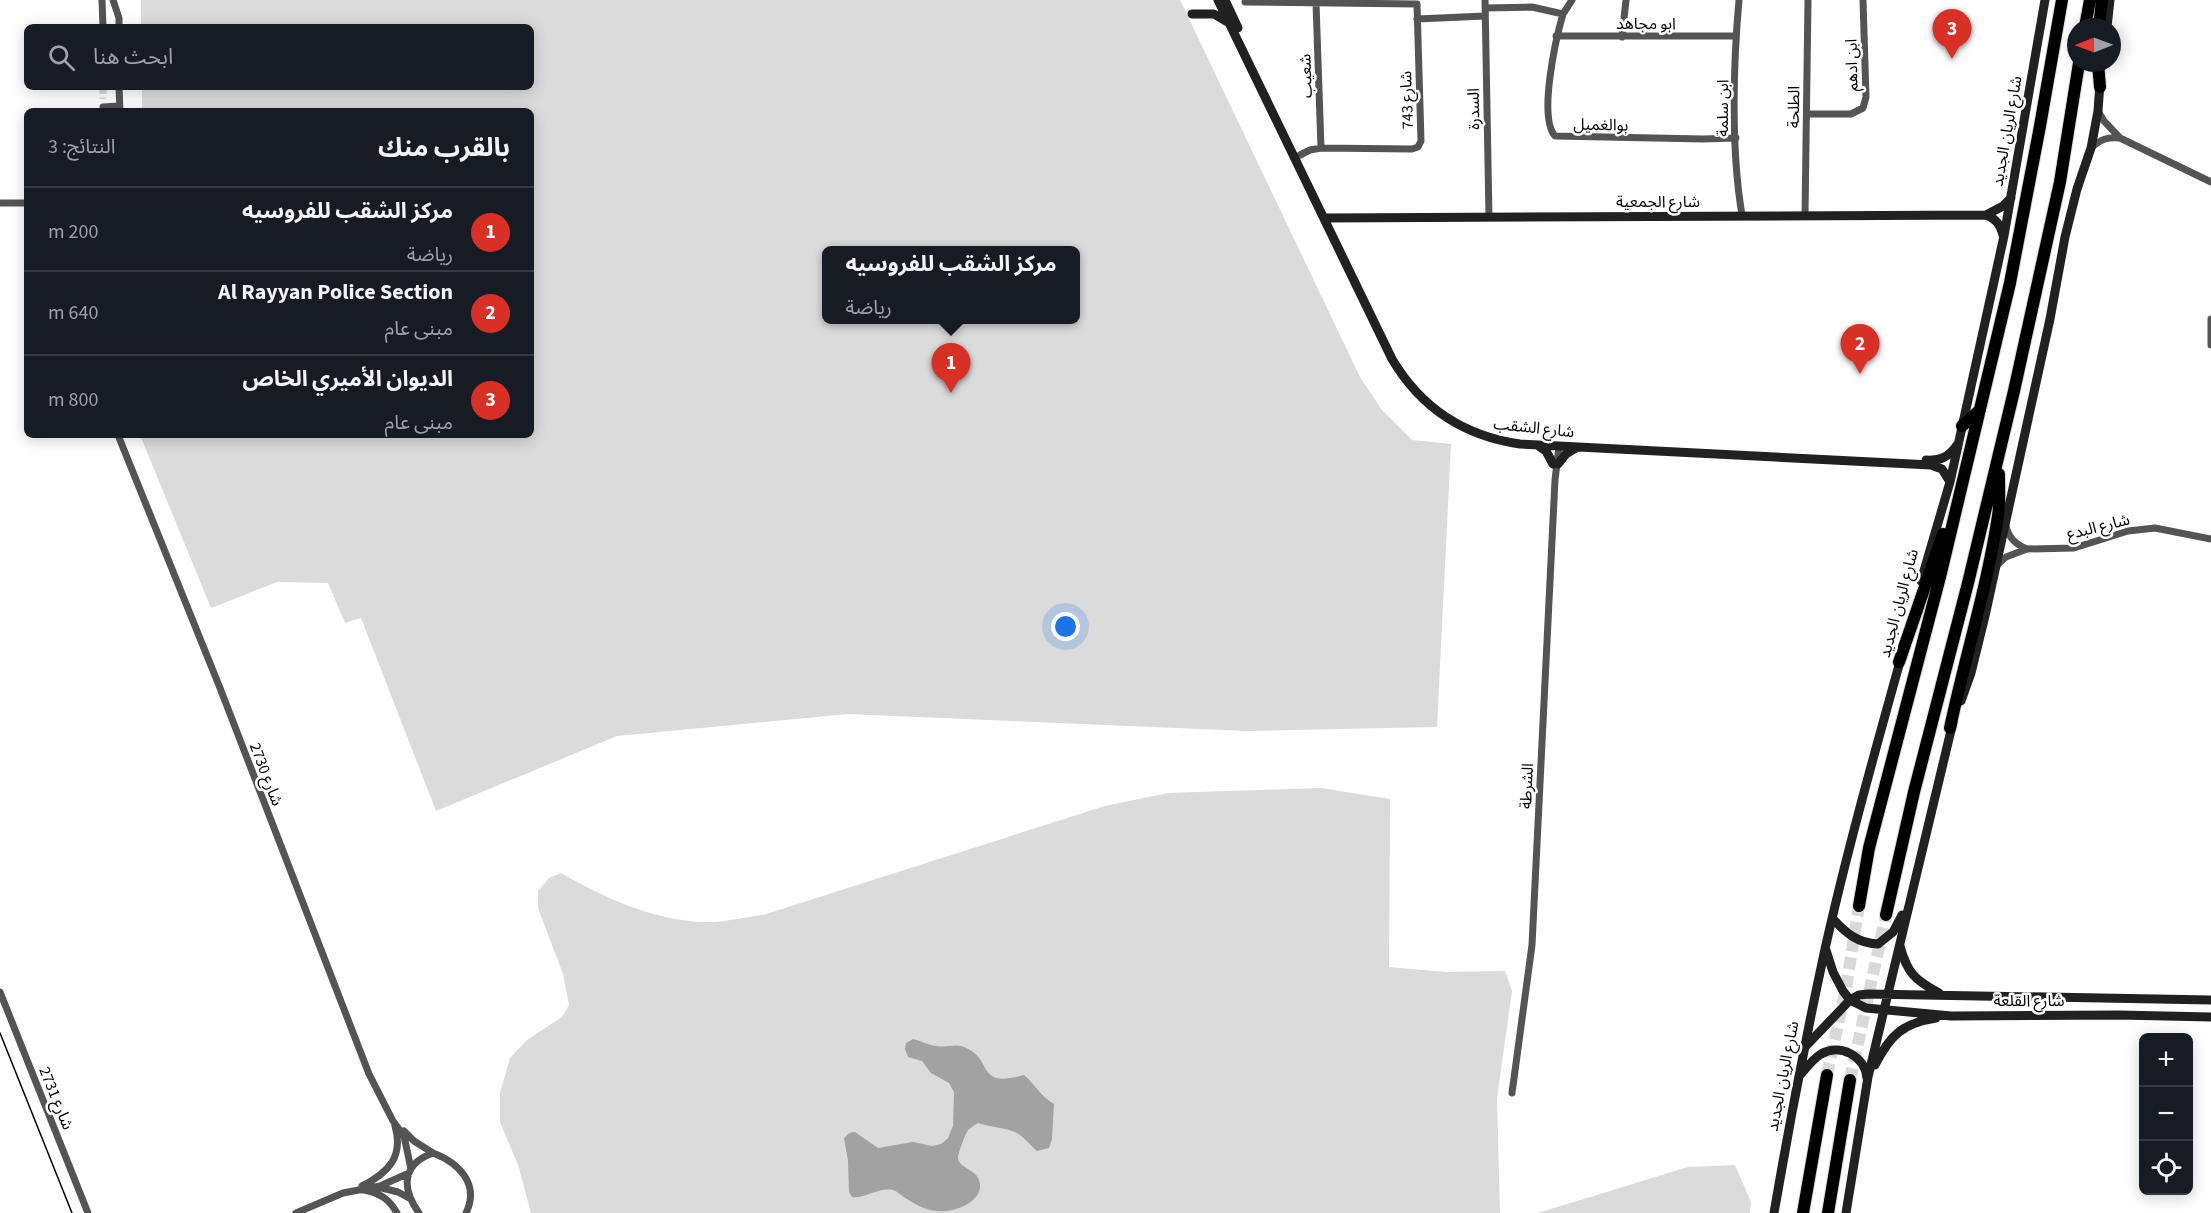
<!DOCTYPE html>
<html lang="ar">
<meta charset="utf-8">
<style>
:root{--surface:#171b24;--page:#20242c;--text:#f1f3f6;--muted:#9ea1a6;--line:#363941;--accent:#d93025}
body{margin:0;font-family:"Source Sans 3","Noto Sans Arabic",sans-serif;background:var(--page);color:var(--text);direction:rtl}
.controls{position:absolute;right:18px;bottom:18px;display:grid;overflow:hidden;border-radius:9px;box-shadow:0 3px 15px #0003}
.controls button{width:54px;height:54px;display:grid;place-items:center;padding:0;border:0;border-bottom:2px solid var(--line);background:var(--surface);color:var(--text);font:30px sans-serif}
.compass{position:absolute;left:2067px;top:18px;width:54px;height:54px;border-radius:50%;background:var(--surface);box-shadow:0 3px 15px #0003;rotate:269deg}
.you{position:absolute;left:1066px;top:627px;width:21px;height:21px;margin:-15px;border:4px solid #fff;border-radius:50%;background:#1a73e8;box-shadow:0 0 0 9px #1a73e833}
.badge{display:grid;place-items:center;width:39px;height:39px;border-radius:50%;background:var(--accent);color:#fff;font-size:20px;font-weight:700}
.pin{position:absolute;translate:-50% -50px;filter:drop-shadow(0 2px 3px #0008)}
.pin::after{content:'';position:absolute;top:32px;width:21px;height:18px;background:inherit;clip-path:polygon(0 0,100% 0,50% 100%)}
.popup{position:absolute;left:822px;top:246px;width:258px;height:78px;box-sizing:border-box;display:grid;place-content:center;border-radius:9px;background:var(--surface);filter:drop-shadow(0 2px 4px #0005);font-size:20px;white-space:nowrap;color:var(--muted)}
.popup b{font-size:22px;color:var(--text)}
.popup::after{content:'';position:absolute;left:50%;top:100%;margin-left:-12px;border:12px solid transparent;border-top-color:var(--surface)}
.list{margin:0;padding:0;list-style:none}
h2{display:flex;justify-content:space-between;align-items:center;height:78px;margin:0;padding:0 24px;font-size:26px}
h2 small{font-size:20px;font-weight:400;color:var(--muted)}
.list li{display:grid;grid-template-columns:39px 1fr auto;gap:18px;align-items:center;box-sizing:border-box;height:84px;padding:0 24px;border-top:2px solid var(--line)}
.list b{display:block;font-size:22px;white-space:nowrap}
.list p{margin:0;font-size:20px;white-space:nowrap;color:var(--muted)}
.list em{font-size:20px;font-style:normal;color:var(--muted)}
.icon{flex:none;width:33px;height:33px;fill:none;stroke:currentColor;stroke-width:2;stroke-linecap:round;stroke-linejoin:round}
.map{position:relative;flex:none;width:2211px;height:1213px;overflow:hidden;direction:ltr}
.search{position:absolute;background:var(--surface);box-shadow:0 3px 15px #0003;left:24px;top:24px;width:510px;height:66px;display:flex;align-items:center;gap:15px;box-sizing:border-box;padding:0 21px;border-radius:9px;color:var(--muted);font-size:22px}
.panel{position:absolute;background:var(--surface);box-shadow:0 3px 15px #0003;left:24px;top:108px;width:510px;height:330px;border-radius:9px;direction:rtl}
.map>svg:first-child{display:block}
</style>
<div class="map">
<svg width="2211" height="1213" viewBox="0 0 2211 1213">
<rect width="100%" height="100%" fill="#fff"/>
<path fill="#dbdbdb" fill-rule="evenodd" d="M141 0H1180L1360 377 1382 410 1412 440 1451 444 1437 727 1247 731 848 714 617 736 436 811 361 618 345 623 328 583 277 582 211 608 140 435H531V111H142V87H531V27H141ZM826 250H1076V320H826Z
M1321 788 1390 799 1389 967 1446 972 1505 971 1512 991 1497 1098 1500 1213H531L518 1165 500 1122V1093L510 1058 527 1040 562 1017 569 1005 563 974 538 908V891L549 878 561 873C605 898 652 920 704 922 723 923 744 917 763 915L1105 806 1168 793Z
M1735 1165 1751 1202 1750 1213H1538L1688 1167Z"/>
<path fill="#a2a2a2" d="M913 1039C921 1041 928 1045 936 1046 945 1048 954 1043 964 1047 995 1059 974 1089 1024 1075 1036 1085 1040 1096 1054 1104L1052 1139 1049 1148 1037 1151C1030 1145 1023 1136 1015 1132 1007 1128 989 1127 978 1123 974 1126 969 1128 967 1132 965 1135 958 1154 958 1158 959 1167 973 1170 977 1176 989 1197 963 1209 947 1211 931 1213 917 1206 904 1197 901 1195 897 1191 893 1190 878 1187 865 1199 852 1197L849 1192 848 1161 844 1138 849 1133 855 1132 878 1148 913 1142 932 1146 941 1144 948 1138 953 1126 954 1092 949 1083 931 1073 922 1061 908 1057 905 1049 906 1043Z"/>
<g fill="none" stroke-linecap="round" stroke-linejoin="round">
<path stroke="#d9d9d9" stroke-width="7" stroke-dasharray="7 3.5" stroke-linecap="butt" d="M103 87V99"/>
<path stroke="#d9d9d9" stroke-width="12" stroke-dasharray="12 6" stroke-linecap="butt" d="M1827 1075 1846 988 1859 906
M1850 1080 1886 915"/>
<g stroke="#dbdbdb" stroke-width="14">
<path id="highway" d="M2085 27 2090 0
M2099 27 2102 0
M2098 63 2100 87
M1962 426 1980 410
M1899 662 1943 534
M1950 728C1965 657 1987 588 1998 516 2000 502 1999 488 1999 474
M1859 906 1869 848 1940 577 2010 283 2040 126 2062 0
M1886 915 1914 792 1968 583 2014 391 2060 182 2079 63
M1803 1213 1827 1075
M1828 1213 1850 1080"/>
</g>
<path stroke="#545454" stroke-width="7" d="M102 0 103 27
M113 0 119 18V27
M1485 0 1489 217
M1739 0C1733 67 1731 150 1742 215
M1245 2 1417 4 1421 141 1418 147 1412 149 1321 148 1310 150 1300 155
M1316 3 1321 148
M1485 8 1532 7 1563 14 1572 0
M1563 14C1556 38 1538 117 1555 136L1703 139 1736 138
M1417 19 1485 16
M1556 36H1736
M1622 37 1626 0
M119 87 120 111
M103 107 119 106
M2098 111 2104 121 2120 138 2211 182
M1807 114H1851L1863 108 1866 97 1863 0
M2091 148C2101 139 2107 137 2120 138
M0 203H27
M1805 215 1808 0
M2211 319V345
M118 435 220 688 369 1074 393 1121 404 1136 411 1169
M2006 526C2009 538 2015 544 2027 549
M1996 566 2006 557 2027 549 2074 548 2128 531 2155 528 2211 539
M0 992 88 1213
M1512 1093 1532 945 1555 480 1559 446
M404 1131 414 1141 433 1153
M362 1186C388 1173 404 1157 395 1126
M378 1187 398 1192 409 1198
M364 1190C380 1193 389 1199 397 1213
M296 1213 343 1193 380 1186 409 1173
M419 1213C401 1188 402 1164 433 1153 459 1163 480 1184 466 1213"/>
<path stroke="#212121" stroke-width="9" d="M1218 0 1392 359C1421 408 1464 436 1520 444L1931 465 1942 469 1950 482
M1225 0 1238 28
M1192 14H1214L1229 23
M2107 27 2110 0
M1986 215C1996 219 2000 224 2003 235
M1324 218 1986 215 2003 206 2011 198
M1537 445 1546 451 1553 464
M1926 460C1940 461 1949 457 1957 445
M1558 464 1566 454 1576 448
M1921 581 1950 482 2004 236 2045 0
M1961 701 1971 673 1985 616 2050 319 2065 237 2077 189 2091 148 2098 111 2100 83
M1833 919C1846 933 1857 943 1878 944L1893 932 1902 915
M1900 946C1907 973 1915 980 1939 993
M1826 950 1833 972 1843 991 1850 1000 1866 1008 1951 1016 2119 1015 2211 1017
M1806 1046 1850 1000 1859 995 1868 994 2211 1000
M1875 1065C1890 1035 1903 1023 1936 1018
M1801 1074C1807 1067 1813 1059 1821 1054 1840 1043 1865 1056 1867 1078
M1774 1213C1789 1125 1806 1037 1825 949 1847 851 1874 755 1901 658
M1846 1213 1868 1077 1953 722"/>
<use href="#highway" stroke="#000" stroke-width="12"/>
<path stroke="#000" stroke-width="1.5" d="M0 1033 72 1213"/>
</g>
<g text-anchor="middle" stroke-width="5" stroke-linejoin="round" paint-order="stroke">
<g font-size="16" fill="#000" stroke="#fff">
<text x="1646" y="29">ابو مجاهد</text>
<text transform="translate(1851 65) rotate(-91)" y="6">ابن ادهم</text>
<text transform="translate(1305 76) rotate(-92)" y="6">شعيب</text>
<text transform="translate(1406 100) rotate(-92)" y="6">شارع 743</text>
<text transform="translate(1793 107) rotate(-89)" y="6">الطلحة</text>
<text transform="translate(1722 108) rotate(-90)" y="6">ابن سلمة</text>
<text transform="translate(1473 109) rotate(-91)" y="6">السدرة</text>
<text transform="translate(1601 124) rotate(1)" y="6">بوالغميل</text>
<text transform="translate(2006 131) rotate(-80)" y="6">شارع الريان الجديد</text>
<text x="1658" y="207">شارع الجمعية</text>
<text transform="translate(1534 427) rotate(6)" y="6">شارع الشقب</text>
<text transform="translate(2098 526) rotate(-14)" y="6">شارع البدع</text>
<text transform="translate(1898 603) rotate(-75)" y="6">شارع الريان الجديد</text>
<text transform="translate(267 774) rotate(69)" y="6">شارع 2730</text>
<text transform="translate(1526 786) rotate(-87)" y="6">الشرطة</text>
<text x="2029" y="1006">شارع القلعة</text>
<text transform="translate(1782 1076) rotate(-79)" y="6">شارع الريان الجديد</text>
<text transform="translate(57 1098) rotate(68)" y="6">شارع 2731</text>
</g>
</g>
</svg>
<div class="controls">
<button>+</button>
<button>−</button>
<button><svg class="icon" aria-label="locate" viewBox="0 0 24 24"><circle cx="12" cy="12" r="6"/><path d="M12 2v4M12 18v4M2 12h4M18 12h4"/></svg></button>
</div>
<svg class="compass" viewBox="-18 -18 36 36"><path d="M0-13l5 13h-10z" fill="#e53935"/><path d="M0 13l5-13h-10z" fill="#9ea1a6"/></svg>
<div class="you"></div>
<div class="pin badge" style="left:951px;top:393px">1</div>
<div class="popup"><b>مركز الشقب للفروسيه</b>رياضة</div>
<div class="pin badge" style="left:1860px;top:374px">2</div>
<div class="pin badge" style="left:1952px;top:59px">3</div>
<div class="search"><svg class="icon" aria-label="search" viewBox="0 0 24 24"><circle cx="10" cy="10" r="6"/><path d="M15 15l6 6"/></svg>ابحث هنا</div>
<section class="panel">
<h2>بالقرب منك<small>النتائج: 3</small></h2>
<ul class="list">
<li><span class="badge">1</span><div><b>مركز الشقب للفروسيه</b><p>رياضة</p></div><em>200 m</em></li>
<li><span class="badge">2</span><div><b>Al Rayyan Police Section</b><p>مبنى عام</p></div><em>640 m</em></li>
<li><span class="badge">3</span><div><b>الديوان الأميري الخاص</b><p>مبنى عام</p></div><em>800 m</em></li>
</ul>
</section>
</div>
